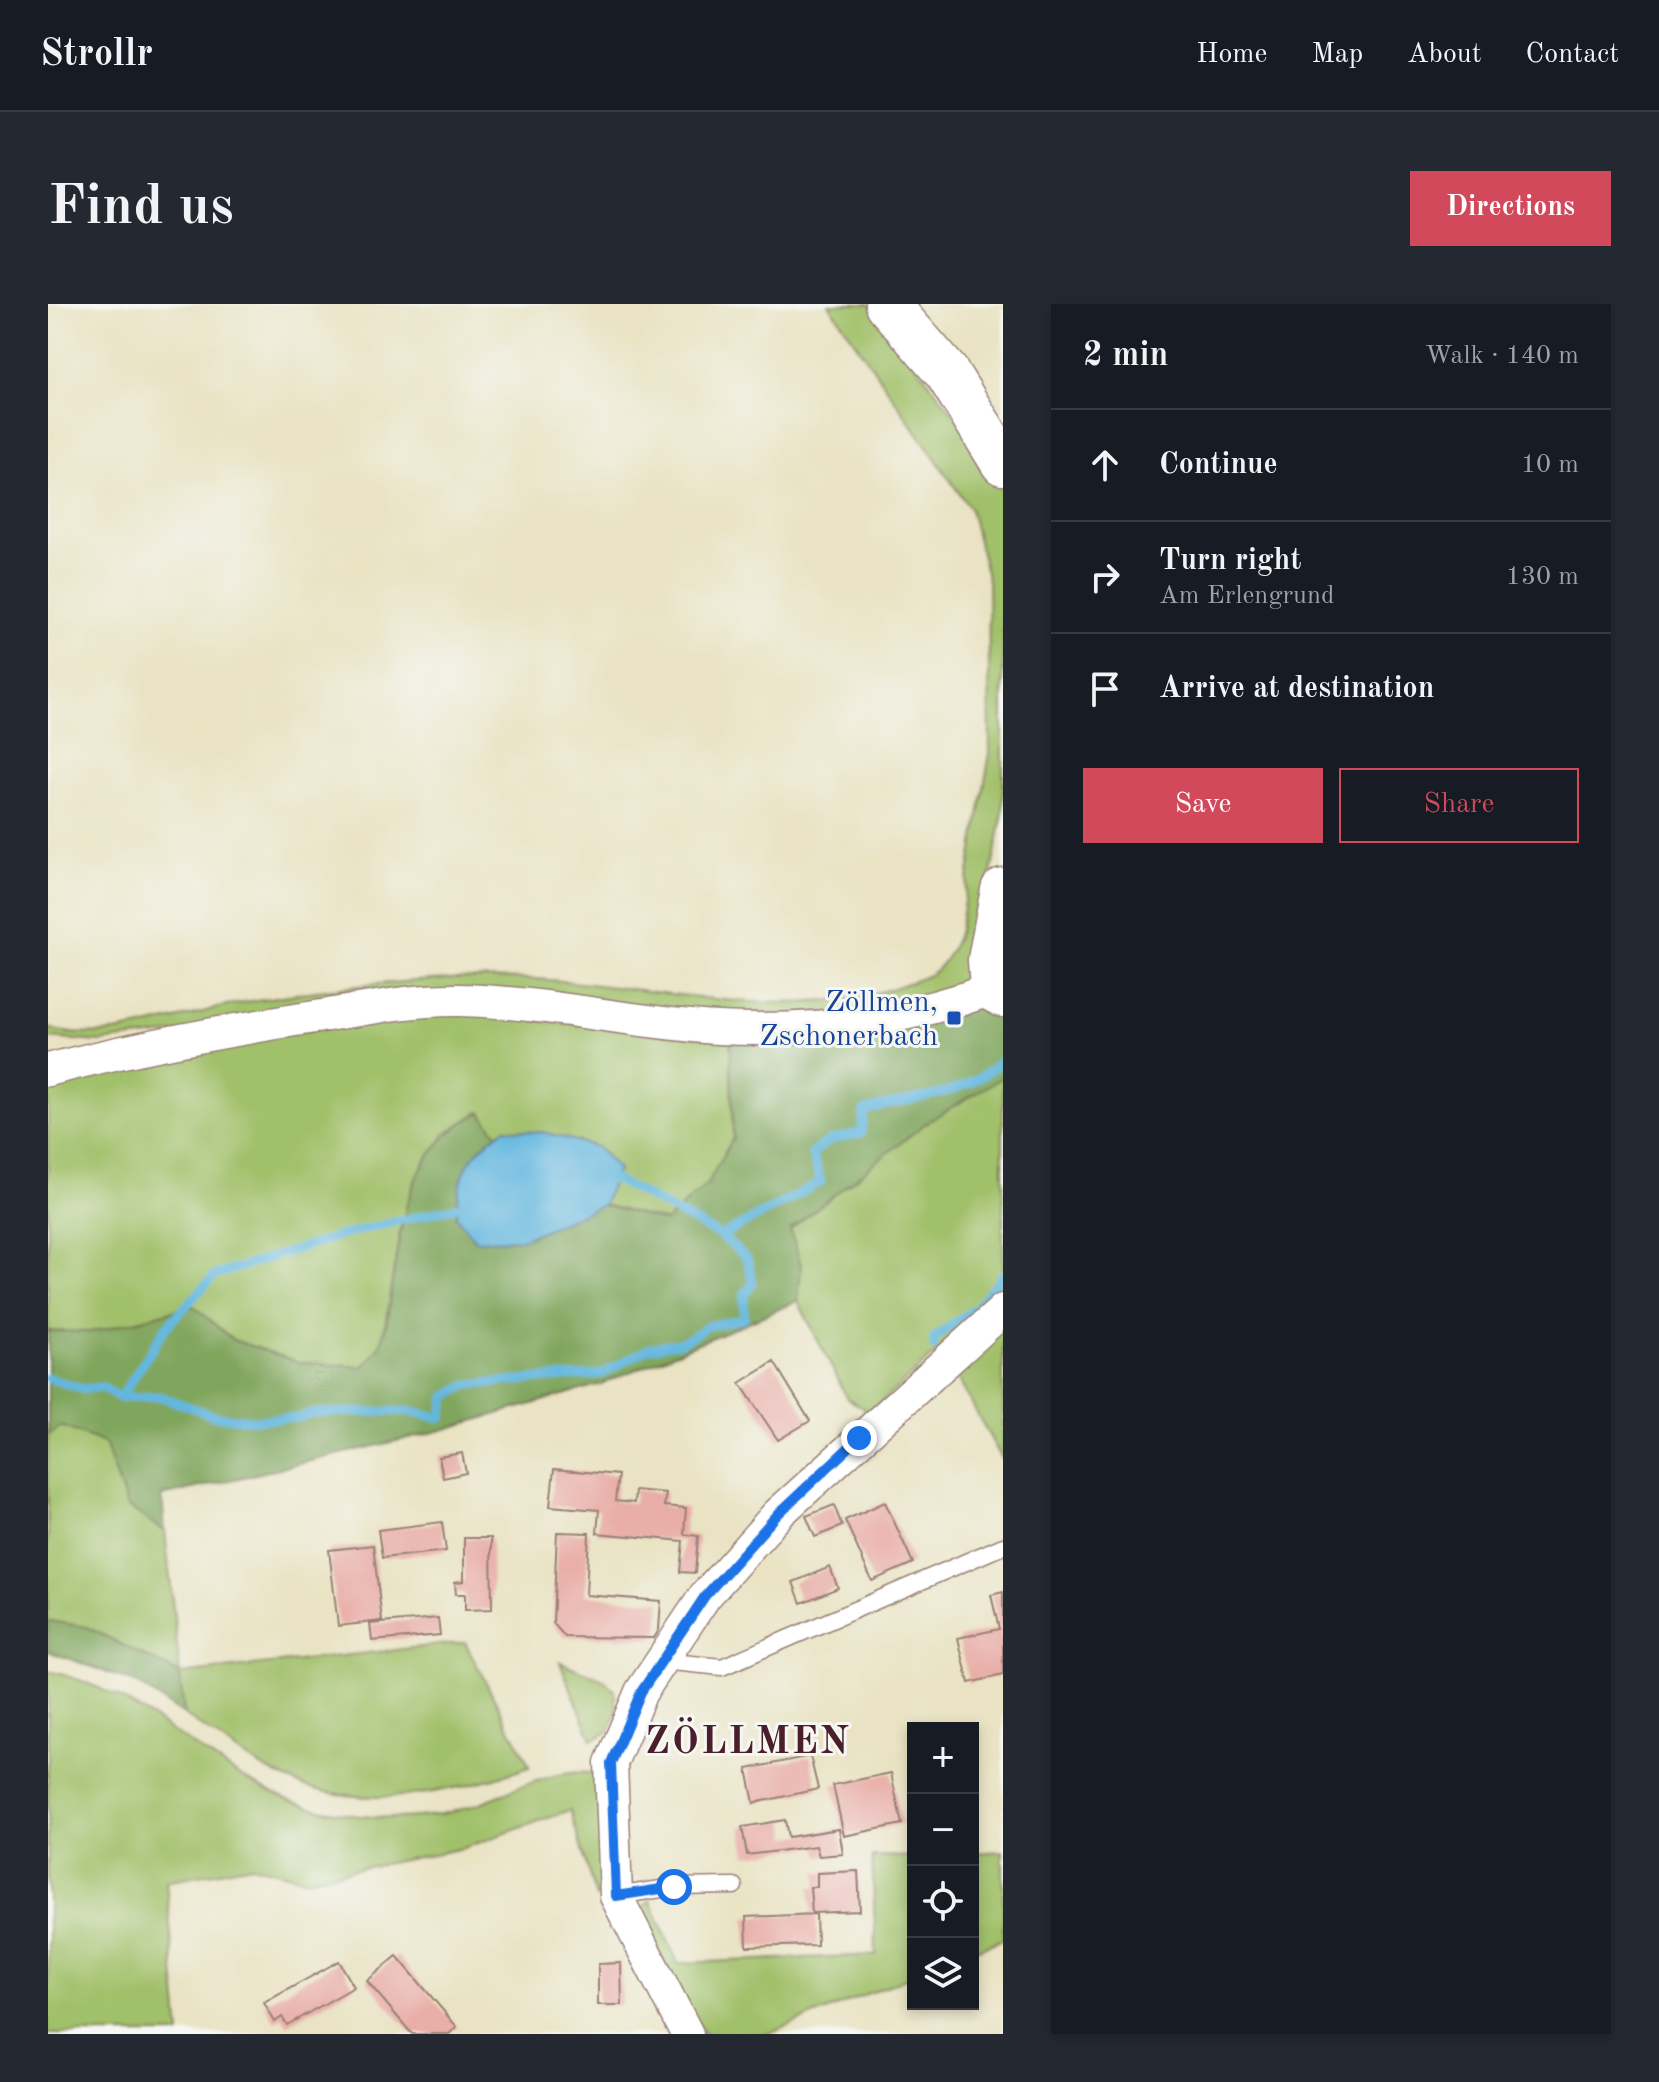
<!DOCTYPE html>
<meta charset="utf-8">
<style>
:root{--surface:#171b24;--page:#242831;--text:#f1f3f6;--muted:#9ea1a6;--line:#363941;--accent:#d1495b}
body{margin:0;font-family:"Old Standard TT",serif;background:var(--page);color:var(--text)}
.controls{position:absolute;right:24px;bottom:24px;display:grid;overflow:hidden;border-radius:0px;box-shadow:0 4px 12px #0003}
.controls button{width:72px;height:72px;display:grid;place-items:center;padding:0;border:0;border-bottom:2px solid var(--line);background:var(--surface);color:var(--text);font:40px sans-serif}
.stop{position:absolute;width:24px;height:24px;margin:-18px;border:6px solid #1a73e8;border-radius:50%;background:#fff}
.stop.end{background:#1a73e8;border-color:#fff;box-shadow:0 2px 8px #0008}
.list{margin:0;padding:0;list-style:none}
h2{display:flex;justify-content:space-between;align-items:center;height:104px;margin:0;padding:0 32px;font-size:34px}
h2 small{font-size:26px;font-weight:400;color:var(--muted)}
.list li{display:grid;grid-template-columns:52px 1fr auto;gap:24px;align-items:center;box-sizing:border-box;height:112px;padding:0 32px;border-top:2px solid var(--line)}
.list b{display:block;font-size:30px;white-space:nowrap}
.list p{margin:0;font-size:26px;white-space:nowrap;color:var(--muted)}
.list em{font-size:26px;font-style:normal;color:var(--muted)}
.actions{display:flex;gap:16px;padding:24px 32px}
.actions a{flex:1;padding:18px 0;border:2px solid var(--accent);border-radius:0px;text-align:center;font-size:28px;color:var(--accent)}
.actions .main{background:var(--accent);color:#fff}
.icon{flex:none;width:44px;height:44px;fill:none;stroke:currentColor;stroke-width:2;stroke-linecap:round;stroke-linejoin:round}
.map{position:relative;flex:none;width:955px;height:1730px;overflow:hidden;border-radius:0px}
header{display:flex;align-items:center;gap:48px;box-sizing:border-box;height:112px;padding:0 40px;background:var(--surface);border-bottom:2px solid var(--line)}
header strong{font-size:38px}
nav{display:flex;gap:44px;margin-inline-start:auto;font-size:28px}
.intro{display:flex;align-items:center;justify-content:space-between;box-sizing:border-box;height:192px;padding:0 48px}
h1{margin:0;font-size:56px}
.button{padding:20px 36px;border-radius:0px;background:var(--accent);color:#fff;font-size:28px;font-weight:700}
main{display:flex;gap:48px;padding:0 48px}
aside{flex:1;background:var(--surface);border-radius:0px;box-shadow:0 4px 12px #0003}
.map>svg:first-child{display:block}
</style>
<header>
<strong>Strollr</strong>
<nav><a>Home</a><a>Map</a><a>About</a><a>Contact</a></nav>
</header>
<div class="intro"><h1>Find us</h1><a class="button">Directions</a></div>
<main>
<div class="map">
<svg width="955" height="1730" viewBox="0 0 955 1730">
<rect width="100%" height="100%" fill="#f6f6f2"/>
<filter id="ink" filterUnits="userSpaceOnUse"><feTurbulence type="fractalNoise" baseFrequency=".0125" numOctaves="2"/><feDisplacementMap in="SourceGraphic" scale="16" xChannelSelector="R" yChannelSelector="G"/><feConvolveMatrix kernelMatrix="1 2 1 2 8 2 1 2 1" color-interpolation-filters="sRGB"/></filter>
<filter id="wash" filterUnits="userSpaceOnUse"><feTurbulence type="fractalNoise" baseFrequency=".006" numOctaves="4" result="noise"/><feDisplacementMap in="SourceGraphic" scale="32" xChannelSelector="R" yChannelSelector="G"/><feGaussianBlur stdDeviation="1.8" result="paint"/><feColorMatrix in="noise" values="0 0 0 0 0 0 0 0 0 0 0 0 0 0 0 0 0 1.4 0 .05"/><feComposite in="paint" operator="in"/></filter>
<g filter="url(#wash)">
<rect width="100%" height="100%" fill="#e9e3c3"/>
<path fill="#a0c069" stroke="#75704a" stroke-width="2" d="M781 0H821L939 153 955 185V509L925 661 915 680 882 693 779 709 670 712 487 688 52 738 0 734V724C58 744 143 707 202 697 296 681 392 671 486 675 604 681 747 723 859 679 868 676 880 673 887 667 900 655 905 642 911 626L942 449 940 277 922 205Z
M407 708 682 736 685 834 660 879 618 918 555 901 570 866 456 825 449 830 433 808 397 829 353 921 333 1045 315 1063 250 1058 185 1036 145 1002 43 1028 0 1027V776L209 733Z
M955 773V990L822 1108 799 1094 750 997 753 961 742 925 879 818Z
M955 1024V1157L906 1068Z
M13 1122 57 1139 79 1202 117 1227 132 1370 417 1338 482 1463C399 1490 306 1512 224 1468 193 1452 165 1430 136 1411L131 1370 39 1323 0 1317V1131Z
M512 1358 556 1376 567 1387 568 1409 561 1428 544 1436Z
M0 1367C103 1388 173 1485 276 1506 321 1516 376 1518 421 1503 461 1490 500 1465 543 1469L553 1484 556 1583 548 1594 522 1506 416 1544 259 1575 204 1561 118 1577 132 1730H0Z
M955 1547V1635L925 1647V1549Z
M824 1552 865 1553V1671L721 1730H656L611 1652 591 1608 602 1596 630 1659 828 1651Z"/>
<path fill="#80a65d" stroke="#656244" stroke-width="2" d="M939 702 955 706V773L879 818 742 925 753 961 750 997 553 1080 391 1127 114 1192 117 1227 79 1202 57 1139 13 1122 0 1131V1027L43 1028 145 1002 185 1036 250 1058 315 1063C341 1038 337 1026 342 991 354 918 358 844 433 808L449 830C417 852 411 876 408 912L427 936 474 935 555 901 618 918 660 879 685 834 682 736Z
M0 1317 39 1323 132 1370 136 1411 87 1379 0 1347Z"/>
<path fill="#63b7df" stroke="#566b85" stroke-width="2" d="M456 825 499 829 549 843 570 866 555 901 474 935 427 936 408 912C412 867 418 852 456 825Z"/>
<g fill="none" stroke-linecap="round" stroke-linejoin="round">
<path stroke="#63b7df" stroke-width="9" d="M555 877 566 875 673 932
M886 1043V1034L926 1005 955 970
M0 1074 35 1085 54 1083 72 1094 111 1092 168 1112 204 1116 249 1114 265 1109 362 1107 394 1114 398 1093 419 1081 554 1070 600 1044 636 1037 660 1022 696 1014V991L705 979 699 955 673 932 773 878 764 849 782 836 813 829 816 807C868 790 912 797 955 755
M72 1094 118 1023 167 971 294 931 418 900"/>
</g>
<g id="blocks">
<path fill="#e9aea8" d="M726 1058 762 1117 730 1136 692 1079Z
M414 1149 418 1169 395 1174 391 1153Z
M506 1165 570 1171 567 1197 586 1199 587 1186 618 1189 616 1202 638 1204 636 1230 650 1232 647 1269 632 1268 635 1237 549 1229 551 1206 502 1202Z
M837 1198 865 1259 824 1277 797 1216Z
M786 1201 794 1222 767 1233 758 1212Z
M394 1218 398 1247 334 1254 330 1226Z
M509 1228 541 1229 538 1291 613 1297 611 1326 606 1334 517 1333 505 1319Z
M416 1234H443L444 1305 417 1306V1290H408L407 1278 416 1277Z
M325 1241 334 1317 290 1322 281 1246Z
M782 1263 790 1284 753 1299 745 1278Z
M955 1288V1371L921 1379 910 1334 951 1325 943 1291Z
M390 1314 392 1331 324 1337 322 1320Z
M762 1452 770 1485 706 1499 699 1465Z
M843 1469 854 1520 796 1532 785 1481Z
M737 1516 740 1533 791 1525 795 1550 771 1552 768 1542 699 1551 694 1523Z
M810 1567 812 1607 764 1609 762 1583H769V1569Z
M768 1610 769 1641 699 1643 698 1613Z
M349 1652 409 1723 401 1730H364L319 1677Z
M291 1657 306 1683 239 1721 234 1713 227 1718 216 1699Z
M573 1659 574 1701H550V1660Z"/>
</g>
</g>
<g filter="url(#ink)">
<use href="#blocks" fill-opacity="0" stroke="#9a8177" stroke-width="2"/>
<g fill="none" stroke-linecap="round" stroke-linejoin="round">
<g stroke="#9a8177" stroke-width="19">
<path id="lane" d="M614 1357 674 1363 955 1242
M568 1592 626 1583 686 1582"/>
</g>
<g stroke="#9a8177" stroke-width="35">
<path id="street" d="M0 766C90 742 181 726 273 712 319 705 365 695 411 696 498 698 584 719 670 724 764 729 855 717 944 685
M639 1730 568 1592 563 1459 593 1388 657 1292 730 1210 955 1006"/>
</g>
<g stroke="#9a8177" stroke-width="47">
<path id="secondary" d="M839 0 899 69 955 159
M955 586 942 656 944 685 955 691"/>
</g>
<use href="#lane" stroke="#fff" stroke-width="16"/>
<use href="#street" stroke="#fff" stroke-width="32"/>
<use href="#secondary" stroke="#fff" stroke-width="44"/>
</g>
</g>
<g fill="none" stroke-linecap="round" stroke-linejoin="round" filter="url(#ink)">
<path stroke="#1a73e8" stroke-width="10" d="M626 1583 568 1592 563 1459 593 1388 657 1292 730 1210 811 1134"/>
</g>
<rect fill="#1a4fb4" stroke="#f6f6f2" stroke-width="3" x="898" y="706" width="16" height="16" rx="4"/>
<g text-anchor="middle" stroke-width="6" stroke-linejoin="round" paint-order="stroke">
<g font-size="30" fill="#164399" stroke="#f6f6f2" text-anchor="end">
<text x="890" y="707">Zöllmen,<tspan x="890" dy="34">Zschonerbach</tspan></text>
</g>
<g font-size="38" font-weight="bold" letter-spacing="2" fill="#4a1f2b" stroke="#f6f6f2">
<text x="700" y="1449">ZÖLLMEN</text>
</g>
</g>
</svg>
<div class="controls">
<button>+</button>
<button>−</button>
<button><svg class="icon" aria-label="locate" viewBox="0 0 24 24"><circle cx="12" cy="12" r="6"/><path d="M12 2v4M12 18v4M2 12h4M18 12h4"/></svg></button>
<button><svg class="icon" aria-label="layers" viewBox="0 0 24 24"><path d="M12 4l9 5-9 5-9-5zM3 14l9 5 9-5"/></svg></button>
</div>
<div class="stop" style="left:626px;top:1583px"></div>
<div class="stop end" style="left:811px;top:1134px"></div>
</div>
<aside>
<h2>2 min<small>Walk · 140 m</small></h2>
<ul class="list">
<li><svg class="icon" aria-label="ahead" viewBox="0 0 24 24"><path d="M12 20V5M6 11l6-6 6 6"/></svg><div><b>Continue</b></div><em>10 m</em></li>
<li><svg class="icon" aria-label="right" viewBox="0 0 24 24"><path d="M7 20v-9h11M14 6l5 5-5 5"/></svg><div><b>Turn right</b><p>Am Erlengrund</p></div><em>130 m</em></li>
<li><svg class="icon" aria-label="arrive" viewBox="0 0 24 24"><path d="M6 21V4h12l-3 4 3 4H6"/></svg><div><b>Arrive at destination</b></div></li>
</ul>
<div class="actions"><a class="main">Save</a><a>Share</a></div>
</aside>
</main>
